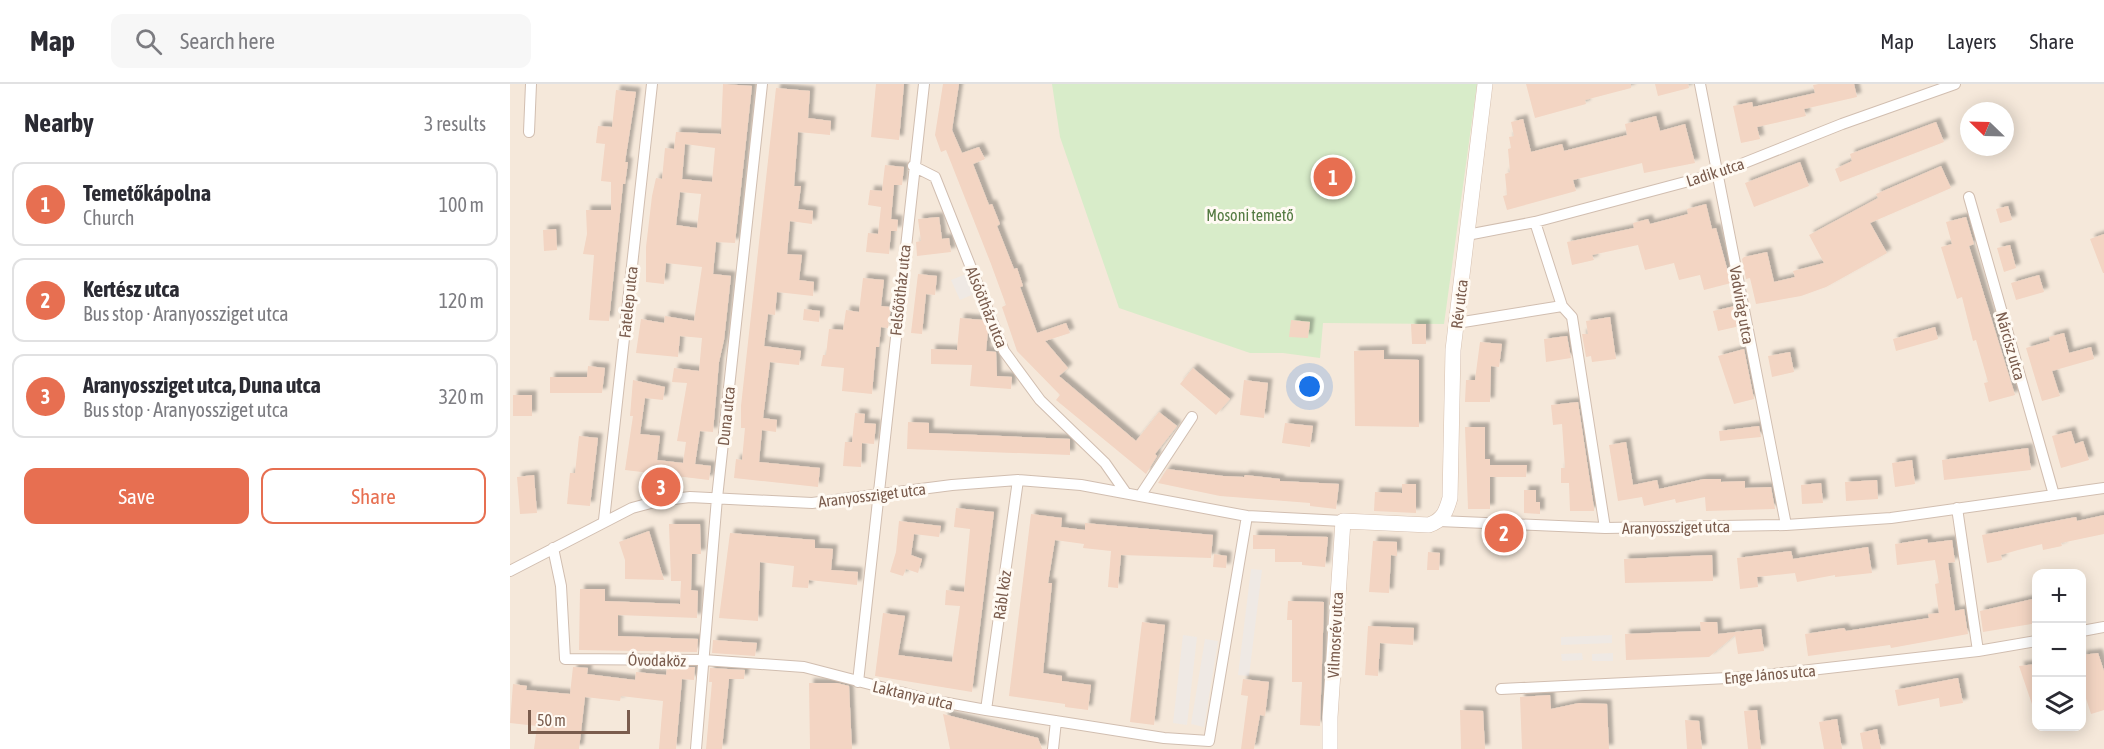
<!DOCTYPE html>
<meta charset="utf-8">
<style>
:root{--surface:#fff;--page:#f7f7f7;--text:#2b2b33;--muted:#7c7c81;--line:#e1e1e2;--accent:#e76f51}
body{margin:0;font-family:"Asap Condensed",sans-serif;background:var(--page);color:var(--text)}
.controls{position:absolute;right:18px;bottom:18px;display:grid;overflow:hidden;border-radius:12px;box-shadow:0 3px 15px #0003}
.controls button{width:54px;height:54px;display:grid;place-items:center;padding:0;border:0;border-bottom:2px solid var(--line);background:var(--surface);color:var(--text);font:30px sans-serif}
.compass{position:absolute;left:1450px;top:18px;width:54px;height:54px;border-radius:50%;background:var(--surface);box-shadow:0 3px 15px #0003;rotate:293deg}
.scale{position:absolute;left:18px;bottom:15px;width:102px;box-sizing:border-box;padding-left:6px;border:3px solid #7a5c4d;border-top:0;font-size:16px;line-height:21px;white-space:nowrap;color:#7a5c4d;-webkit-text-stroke:4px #fffaf3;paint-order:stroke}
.you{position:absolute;left:800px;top:303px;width:21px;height:21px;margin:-15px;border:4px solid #fff;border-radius:50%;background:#1a73e8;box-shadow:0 0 0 9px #1a73e833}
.badge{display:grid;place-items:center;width:39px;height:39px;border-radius:50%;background:var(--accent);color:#fff;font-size:20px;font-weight:700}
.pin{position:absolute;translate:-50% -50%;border:3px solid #fff;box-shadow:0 2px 6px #0006}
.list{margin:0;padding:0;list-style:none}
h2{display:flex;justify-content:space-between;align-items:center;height:78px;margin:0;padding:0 24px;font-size:26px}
h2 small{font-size:20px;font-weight:400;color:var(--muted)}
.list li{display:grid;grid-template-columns:39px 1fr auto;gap:18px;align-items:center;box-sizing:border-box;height:84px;margin:0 12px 12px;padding:0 12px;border:2px solid var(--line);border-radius:12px}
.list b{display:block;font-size:22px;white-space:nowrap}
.list p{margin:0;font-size:20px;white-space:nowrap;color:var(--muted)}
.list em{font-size:20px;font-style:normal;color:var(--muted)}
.actions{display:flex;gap:12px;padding:18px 24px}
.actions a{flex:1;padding:14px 0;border:2px solid var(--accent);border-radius:12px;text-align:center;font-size:21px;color:var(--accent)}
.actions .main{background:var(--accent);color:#fff}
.icon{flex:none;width:33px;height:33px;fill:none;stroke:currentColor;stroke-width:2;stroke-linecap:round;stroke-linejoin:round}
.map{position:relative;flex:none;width:1594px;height:665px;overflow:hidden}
header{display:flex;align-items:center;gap:36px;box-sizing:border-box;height:84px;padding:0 30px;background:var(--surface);border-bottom:2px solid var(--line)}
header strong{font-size:28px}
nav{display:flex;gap:33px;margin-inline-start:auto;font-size:21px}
.search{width:420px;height:54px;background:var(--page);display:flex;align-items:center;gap:15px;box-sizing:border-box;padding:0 21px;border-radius:12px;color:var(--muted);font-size:22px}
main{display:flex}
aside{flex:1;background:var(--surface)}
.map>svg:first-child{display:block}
</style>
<header>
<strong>Map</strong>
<div class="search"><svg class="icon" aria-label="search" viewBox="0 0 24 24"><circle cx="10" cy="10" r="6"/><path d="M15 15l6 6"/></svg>Search here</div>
<nav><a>Map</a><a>Layers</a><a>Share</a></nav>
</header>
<main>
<aside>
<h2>Nearby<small>3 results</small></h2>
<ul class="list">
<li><span class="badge">1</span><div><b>Temetőkápolna</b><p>Church</p></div><em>100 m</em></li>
<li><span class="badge">2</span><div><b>Kertész utca</b><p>Bus stop · Aranyossziget utca</p></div><em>120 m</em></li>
<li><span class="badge">3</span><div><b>Aranyossziget utca, Duna utca</b><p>Bus stop · Aranyossziget utca</p></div><em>320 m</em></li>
</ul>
<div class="actions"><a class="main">Save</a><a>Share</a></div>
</aside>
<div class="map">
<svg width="1594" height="665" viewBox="0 0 1594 665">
<defs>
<filter id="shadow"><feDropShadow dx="4.5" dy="-4.5" stdDeviation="1.5" flood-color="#0004"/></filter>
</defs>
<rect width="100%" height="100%" fill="#fdf6ec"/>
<path fill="#f5e8da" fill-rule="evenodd" d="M0 0H1594V665H0ZM1459 27H1495V63H1459ZM1526 490H1572V642H1526Z"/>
<path fill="#efe9e4" d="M456 190 464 210 450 216 441 196Z
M741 485 752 486 739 592 728 591Z
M673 551 687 553 677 641 663 639Z
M1102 551V559L1051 561V553Z
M695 555 708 557 694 643 681 640Z
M1072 569 1073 576 1052 577 1051 570Z
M1103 569V577H1082V570Z"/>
<path fill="#d8ecc9" d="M542 0H967L934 240 813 239 810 274 773 269H740L609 224 550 53Z"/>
<path fill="#f3d5c3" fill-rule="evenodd" filter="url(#shadow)" d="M213 0 242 2 225 159 206 158 203 190 221 192 214 256 209 278 203 348 190 347 185 380 201 382 199 396 115 386 123 332H120L123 296 155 303 153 316 135 314 130 350 150 352 147 376 173 379 176 358 167 357 177 299 162 298 164 284 189 287 192 254 170 252 168 273 126 269 131 235 154 239 155 232 184 237 192 183 156 179 154 200 136 198V163L142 112 146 94 152 95 155 64 164 65 166 48 211 50ZM175 60 205 64 202 98 172 95ZM170 108 191 110 187 144 166 141Z
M366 0H394L389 56 361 53Z
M433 0H449L442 46 452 69 469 63 475 75 463 80 479 121 482 120 490 140 487 142 504 185 507 184 513 202 510 203 527 249 556 239 560 249 535 257 558 284 549 292 626 357 649 328 667 342 645 370 647 372 636 390 546 316 550 311 507 267 492 223 496 221 481 180 436 66 431 68 425 51Z
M1016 0H1121V4L1075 16 1076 20 1025 34Z
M1145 0H1178L1179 4 1148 12Z
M1310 0H1344L1347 13 1294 25 1296 32 1247 43 1250 55 1231 59 1223 22 1242 18 1243 23 1305 9 1303 1Z
M266 4 300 7 298 34 321 37 320 51 288 48 284 102H291L288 125 303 127 302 140 280 137 277 170 292 171 289 196 304 198 303 212 267 208 265 231 258 230 254 262 291 267 289 281 260 278 253 334 267 336 266 348 252 346 249 378 310 384 308 403 224 394 226 375 232 376 235 344H231V322Z
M106 6 126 8 115 78H118L115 100H113L99 237 79 236 84 171 73 170 77 150 76 126H101V98L91 97 95 60 86 59 88 42 102 43Z
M1146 32 1150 47 1175 40 1185 79 1134 89 1132 79 1063 96 1066 107 997 126 993 112 997 111 995 90 1000 88 998 65 1001 64 999 53 1004 52 1001 38 1013 35 1021 68 1052 60 1054 67 1117 51 1115 40Z
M1426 38 1434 58 1330 98 1325 85 1342 77 1340 70Z
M1290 78 1299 102 1244 123 1235 99Z
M375 81 394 83 392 101H384L381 135 388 136 387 147H381L379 170 356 168 358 149 368 150 371 123 358 121 360 106 372 107Z
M809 82 826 85 824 96 807 94Z
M1431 82 1441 104 1360 139 1377 169 1316 203 1291 212 1246 220 1240 194 1236 195 1232 175 1234 173 1257 168 1264 198 1285 193 1283 187 1314 179 1299 151 1368 114 1366 110Z
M1196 120 1202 145 1206 144 1221 199 1194 206 1190 191 1169 196 1164 179 1135 186 1128 161 1082 171 1084 176 1062 181 1057 158 1124 144 1123 139 1138 135 1140 140 1178 130 1177 125Z
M1498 122 1502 136 1490 139 1486 125Z
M429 133 432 155 439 154 441 168 407 172 406 158 411 157 408 135Z
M1456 133 1464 160 1459 162 1505 311 1479 318 1474 299 1478 298 1466 256 1463 257 1452 213 1447 215 1431 163 1442 160 1436 138Z
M46 145 47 166 34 167 33 146Z
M1594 150V189H1593L1580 155Z
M1500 161 1506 184 1494 188 1487 164Z
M408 190 427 192 425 211 416 210 412 250 401 249Z
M1529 191 1534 208 1506 216 1501 199Z
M353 194 374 196 371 222 381 223 378 244 371 243 369 263H366L362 310 332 307 334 284 311 282 313 271H316L319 245 333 246 336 226 349 228Z
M1225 222 1230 242 1208 247 1203 227Z
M294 225 310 227 309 238 293 236Z
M1100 233 1106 275 1082 278 1081 272 1076 273 1072 250H1078L1076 237Z
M450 234 474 236 478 247 476 267 486 268 487 292 502 293 501 305 460 302 462 281 421 280V265L447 266Z
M781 236 800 238 798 254 779 253Z
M901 240H916V260H902Z
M1425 243 1428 255 1386 267 1383 255Z
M1554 249 1559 269 1581 263 1584 275 1542 287 1550 312 1532 317 1516 264 1540 257 1539 253Z
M1057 252 1061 274 1036 278 1034 255Z
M970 258 992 260 989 283 981 282 980 318H955L956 296H965Z
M1234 265 1244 315 1224 320 1208 272Z
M874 266V275L909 276V343L845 342 844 267Z
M1280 268 1284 288 1262 293 1258 272Z
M78 282 95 284 92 309H40V293H77Z
M683 284 720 315 706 331 670 300Z
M734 296 758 299 754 334 730 331Z
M3 311H22V332H3Z
M1068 318 1084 424V427H1060L1059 399H1051V384H1055L1052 340 1043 341 1041 321Z
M345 329 355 330 354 339 366 340 364 360 352 359 351 383 333 382 335 358H342Z
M398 338 419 339V349L560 355V371L397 365Z
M775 339 803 342 800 363 772 359Z
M1249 342 1251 353 1210 357 1209 347Z
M955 343H975V375H980V381H1017L1016 393H980V425H958Z
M1561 347 1565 360 1573 357 1579 376 1551 384 1542 352Z
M69 352 88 354 80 422 57 420 60 389H65Z
M1116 358 1123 401 1147 396 1149 405 1194 395H1211V398L1235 397V404L1261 403 1265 425 1196 427 1195 413 1166 419 1165 415 1134 422 1132 413 1108 417 1099 361Z
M1518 364 1521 386 1434 396 1432 376Z
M1402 376 1405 400 1385 403 1382 379Z
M657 385 713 392 734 393 735 391 770 395V397L829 400 826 425 800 422V419L710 412 648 399Z
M24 391 27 429 10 430 7 393Z
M1367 396 1368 415 1336 417 1335 398Z
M1311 399 1313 419 1292 420 1291 401Z
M892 400H906V429L864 427 865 408 892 409Z
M1014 406H1026V418H1030V430L1014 429Z
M446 424 484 428 462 608 365 592 373 529 395 532 388 571 442 578 450 522 435 521 436 506 454 508 460 445 444 443Z
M521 430 552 434 551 443 575 446V439L703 451 701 474 611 471 608 504 598 503 601 467 573 464 574 460 545 456 538 499H542L533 589 552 592V597L581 601 578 626 555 623V620L499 612Z
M1594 431V450L1551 459 1552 462 1533 466 1532 460 1508 466 1491 471 1492 476 1477 479 1472 451 1566 433 1567 437Z
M389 437 431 442 429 453 404 450 401 471 412 475 408 489 396 485 393 492 380 488 386 468Z
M159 440H190L191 470H182L181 506 188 507 187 534 108 531V552L188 555 187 568 69 566 70 505H95V517L170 520 171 497H161Z
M139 447 154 496 115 495V476L109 458Z
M220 449 305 456V464L323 465 321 486 348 488 347 501 299 496 298 504 282 503 284 482 250 478 248 537 209 534Z
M743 451 818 453 815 483 792 481V478H765V465H743Z
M1417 455 1418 459 1442 456 1445 478 1438 479 1445 527 1454 525 1458 550 1381 564 1380 561 1298 572 1295 550 1334 544 1336 547 1419 534 1418 530 1429 529 1425 500 1429 499 1425 476 1387 481 1385 460Z
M863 457 887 458V472L881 471 879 509 859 508Z
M1358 463 1362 489 1325 493V491L1287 498 1285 489 1247 493 1248 503 1230 505 1227 474 1281 467 1283 475Z
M918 468 930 469 929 486H917Z
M704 470 717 472 716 484 703 483Z
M1202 471 1203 497 1115 499 1114 475Z
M1527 514V539L1473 548 1470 527Z
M778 517 814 518 810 642 790 641 792 598H782V536H777Z
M632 538 655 541 644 641 620 638Z
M1190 538H1207L1208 550 1251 545 1254 567 1228 570 1225 551 1199 573 1116 576 1115 550 1191 547Z
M858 542 904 544 903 561 870 559 868 592 855 591Z
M203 556 247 559 245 572 202 569Z
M1588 569 1594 587V626L1581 630 1572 602V571Z
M1527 580V628L1525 629 1509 582Z
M63 583 78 584 77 590 125 596 126 588 156 591 157 583H185L184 596 172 595 166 665H149L153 617 111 612 110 617 75 613 69 665H24L27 642 0 639 3 600 17 602 16 606 60 610Z
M200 584 235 586 234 595H219L212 665H196L202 598H199Z
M1448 594 1453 619 1430 623 1429 614 1388 622 1385 606Z
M733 595 759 598 755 632 750 631 744 665H731L738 612 731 611Z
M299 599H327L339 602 342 665H300Z
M1040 611 1041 625 1069 619 1097 620 1099 665H1012L1010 613Z
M950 626 973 627 975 665H951Z
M1247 626 1251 665H1238L1234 627Z
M433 630 528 654 532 665H440Z
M1327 635 1332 665H1314L1309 638Z
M1175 636 1189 637 1192 665H1177Z
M1367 645 1371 665H1353L1350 649Z"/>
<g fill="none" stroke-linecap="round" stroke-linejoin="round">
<g stroke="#d1beb0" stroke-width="12">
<path id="minor" d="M1190 0 1276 441
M19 48 21 0
M403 82 425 93 494 267 530 316 595 379 616 409
M1459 113 1544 411
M1025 138 1052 222 1062 233 1095 444
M957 151 1025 138 1209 89 1332 40 1445 0
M947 239 1052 222
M630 412 682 333
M1447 424 1468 567
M94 436 142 0
M929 437 1095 444 1276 441 1381 434 1594 404
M43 464 51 502 55 575 193 576 294 583 421 616 476 626 654 654 699 657 737 432
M0 487 122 424 148 417 180 413 302 419 442 401 508 396 571 401 737 432 833 437
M1572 547 1594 543
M348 598 414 0
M991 605 1238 593 1468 567 1526 557
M476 626 508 396
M186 665 207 414 252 0
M543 665 546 637"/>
</g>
<g stroke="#d6c0b0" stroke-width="16">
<path id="secondary" d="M820 665V633L833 437 919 441C933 436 936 428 940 414L943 266 975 0"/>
</g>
<use href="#minor" stroke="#fff" stroke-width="10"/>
<use href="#secondary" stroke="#fff" stroke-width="15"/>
</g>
<g text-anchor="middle" stroke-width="6" stroke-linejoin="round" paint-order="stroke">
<g font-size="16" fill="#7a5c4d" stroke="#fffaf3">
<text transform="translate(1205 88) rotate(-18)" y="6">Ladik utca</text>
<text transform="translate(390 206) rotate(-84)" y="6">Felsőötház utca</text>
<text transform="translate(118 218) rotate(-84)" y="6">Fatelep utca</text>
<text transform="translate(949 220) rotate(-83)" y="6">Rév utca</text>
<text transform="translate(1232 221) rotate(80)" y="6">Vadvirág utca</text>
<text transform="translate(477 223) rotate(68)" y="6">Alsóötház utca</text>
<text transform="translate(1501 262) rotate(74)" y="6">Nárcisz utca</text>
<text transform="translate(216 332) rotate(-84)" y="6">Duna utca</text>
<text transform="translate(362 411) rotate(-7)" y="6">Aranyossziget utca</text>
<text transform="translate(1166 443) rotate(-1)" y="6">Aranyossziget utca</text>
<text transform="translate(492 511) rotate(-82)" y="6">Rábl köz</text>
<text transform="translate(825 551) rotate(-87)" y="6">Vilmosrév utca</text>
<text transform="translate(147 576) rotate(1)" y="6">Óvodaköz</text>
<text transform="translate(1260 590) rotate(-5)" y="6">Enge János utca</text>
<text transform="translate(403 611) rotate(13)" y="6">Laktanya utca</text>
</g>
<g font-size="16" fill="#537a41" stroke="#fffaf3">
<text x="740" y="137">Mosoni temető</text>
</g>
</g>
</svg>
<div class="controls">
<button>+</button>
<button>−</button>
<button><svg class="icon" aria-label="layers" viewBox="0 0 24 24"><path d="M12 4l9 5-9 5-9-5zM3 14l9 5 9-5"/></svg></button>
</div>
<svg class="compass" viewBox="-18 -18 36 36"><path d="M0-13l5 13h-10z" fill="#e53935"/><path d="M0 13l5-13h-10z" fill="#7c7c81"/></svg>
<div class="scale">50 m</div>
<div class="you"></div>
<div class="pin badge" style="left:823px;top:93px">1</div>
<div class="pin badge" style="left:994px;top:449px">2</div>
<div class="pin badge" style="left:151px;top:403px">3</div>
</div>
</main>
